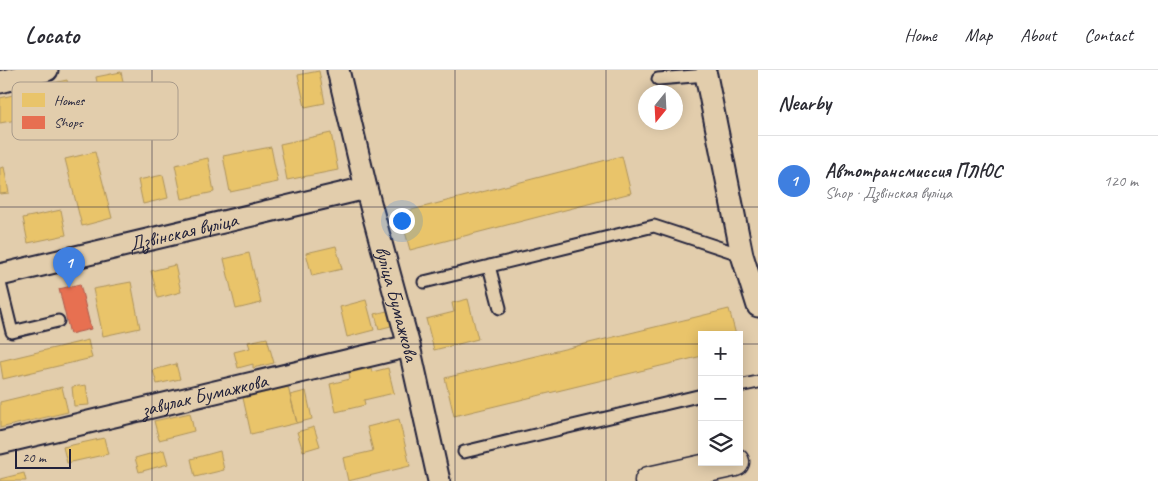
<!DOCTYPE html>
<meta charset="utf-8">
<style>
:root{--surface:#fff;--page:#f2f2f3;--text:#2b2b33;--muted:#7c7c81;--line:#e1e1e2;--accent:#ea580c}
body{margin:0;font-family:Caveat,sans-serif;background:var(--page);color:var(--text)}
.controls{position:absolute;right:15px;bottom:15px;display:grid;overflow:hidden;border-radius:0px;box-shadow:0 2px 12px #0003}
.controls button{width:45px;height:45px;display:grid;place-items:center;padding:0;border:0;border-bottom:1px solid var(--line);background:var(--surface);color:var(--text);font:25px sans-serif}
.compass{position:absolute;left:638px;top:15px;width:45px;height:45px;border-radius:50%;background:var(--surface);box-shadow:0 2px 12px #0003;rotate:198deg}
.scale{position:absolute;left:15px;bottom:12px;width:56px;box-sizing:border-box;padding-left:5px;border:2px solid #22223b;border-top:0;font-size:14px;line-height:18px;white-space:nowrap;color:#22223b;-webkit-text-stroke:4px #e2cdac;paint-order:stroke}
.you{position:absolute;left:401px;top:150px;width:18px;height:18px;margin:-12px;border:4px solid #fff;border-radius:50%;background:#1a73e8;box-shadow:0 0 0 8px #1a73e833}
.badge{display:grid;place-items:center;width:32px;height:32px;border-radius:50%;background:var(--accent);color:#fff;font-size:16px;font-weight:700}
.pin{position:absolute;translate:-50% -41px;filter:drop-shadow(0 1px 2px #0008)}
.pin::after{content:'';position:absolute;top:26px;width:18px;height:15px;background:inherit;clip-path:polygon(0 0,100% 0,50% 100%)}
.list{margin:0;padding:0;list-style:none}
h2{display:flex;justify-content:space-between;align-items:center;height:65px;margin:0;padding:0 20px;font-size:21px}
h2 small{font-size:16px;font-weight:400;color:var(--muted)}
.list li{display:grid;grid-template-columns:32px 1fr auto;gap:15px;align-items:center;box-sizing:border-box;height:90px;padding:0 20px;border-top:1px solid var(--line)}
.list b{display:block;font-size:19px;white-space:nowrap}
.list p{margin:0;font-size:16px;white-space:nowrap;color:var(--muted)}
.list em{font-size:16px;font-style:normal;color:var(--muted)}
.icon{flex:none;width:28px;height:28px;fill:none;stroke:currentColor;stroke-width:2;stroke-linecap:round;stroke-linejoin:round}
.map{position:relative;flex:none;width:758px;height:411px;overflow:hidden}
header{display:flex;align-items:center;gap:30px;box-sizing:border-box;height:70px;padding:0 25px;background:var(--surface);border-bottom:1px solid var(--line)}
header strong{font-size:24px}
nav{display:flex;gap:28px;margin-inline-start:auto;font-size:18px}
main{display:flex}
aside{flex:1;background:var(--surface)}
.map>svg:first-child{display:block}
</style>
<header>
<strong>Locato</strong>
<nav><a>Home</a><a>Map</a><a>About</a><a>Contact</a></nav>
</header>
<main>
<div class="map">
<svg width="758" height="411" viewBox="0 0 758 411">
<rect width="100%" height="100%" fill="#e2cdac"/>
<filter id="ink" filterUnits="userSpaceOnUse"><feTurbulence type="fractalNoise" baseFrequency=".02" numOctaves="2"/><feDisplacementMap in="SourceGraphic" scale="10" xChannelSelector="R" yChannelSelector="G"/><feConvolveMatrix kernelMatrix="1 2 1 2 8 2 1 2 1" color-interpolation-filters="sRGB"/></filter>
<g filter="url(#ink)">
<path fill="#e9c46a" stroke="#ad935c" d="M319 1 325 33 305 37 298 5Z
M121 2 126 25 100 29 96 7Z
M67 10 72 35 45 40 40 16Z
M22 23 27 48 0 53V28Z
M331 63 338 100 287 110 280 74Z
M271 77 278 112 230 122 223 86Z
M95 82 112 148 82 156 65 89Z
M622 86 631 123 410 180 400 143Z
M208 88 214 122 182 129 175 95Z
M4 97 9 123 0 124V98Z
M163 105 168 128 143 134 138 110Z
M61 140 66 165 28 173 23 148Z
M336 176 342 199 312 206 306 183Z
M249 183 261 233 236 239 224 189Z
M175 195 181 222 158 228 151 201Z
M131 212 140 258 103 266 93 219Z
M468 229 478 269 434 280 426 249 454 242 452 233Z
M366 230 374 260 347 267 340 237Z
M729 239 736 265H702V286L454 346 445 308Z
M387 241 391 256 379 259 375 244Z
M267 268 274 293 253 298V294L238 298 234 282 250 278 248 272Z
M88 270 92 288 3 309 0 291Z
M176 294 180 309 157 314 153 300Z
M371 298 372 302 388 298 394 323 364 330 365 335 336 342 330 314 350 309 349 303Z
M86 315 89 335 74 336 72 317Z
M62 317 68 342 0 358V332Z
M288 317 297 353 251 364 243 328Z
M306 321 312 349 297 353 290 325Z
M190 343 194 361 159 370 154 351Z
M399 349 410 396 348 411 343 388 373 381 367 357Z
M314 357 320 376 303 381 297 362Z
M104 368 108 384 67 393 63 377Z
M164 380 168 394 139 402 135 388Z
M220 381 224 400 195 407 191 389Z
M24 403 26 411H0V409Z"/>
<path fill="#e76f51" stroke="#ac584a" d="M80 214 91 259 70 264 59 219Z"/>
<g fill="none" stroke-linecap="round" stroke-linejoin="round">
<g stroke="#22223b" stroke-width="15">
<path id="lane" d="M658 9 706 5 705 2
M489 196 500 238
M424 212 654 156 742 185
M0 213 12 262 58 251
M739 316 758 312
M464 382 702 325"/>
</g>
<g stroke="#22223b" stroke-width="25">
<g id="street">
<path id="s1" d="M338 0 366 118 409 276 439 411"/>
<path d="M706 5 742 185 758 236"/>
<path d="M0 12 47 0"/>
<path id="s2" d="M0 205 366 118"/>
<path id="s3" d="M0 373 409 276"/>
</g>
</g>
<g stroke="#22223b" stroke-width="31">
<path id="secondary" d="M649 411 735 392"/>
</g>
<use href="#lane" stroke="#e2cdac" stroke-width="11"/>
<use href="#street" stroke="#e2cdac" stroke-width="21"/>
<use href="#secondary" stroke="#e2cdac" stroke-width="28"/>
</g>
</g>
<path fill="none" stroke="#22223b" stroke-width="1" stroke-opacity="0.55" d="M152 0V411M303 0V411M455 0V411M606 0V411M0 137H758M0 274H702M739 274H758"/>
<g text-anchor="middle" stroke-width="5" stroke-linejoin="round" paint-order="stroke">
<g font-size="20" fill="#22223b" stroke="#e2cdac">
<text dy="7" stroke="none"><textPath href="#s2" startOffset="188">Дзвінская вуліца</textPath></text>
<text dy="7" stroke="none"><textPath href="#s1" startOffset="241">вуліца Бумажкова</textPath></text>
<text dy="7" stroke="none"><textPath href="#s3" startOffset="210">завулак Бумажкова</textPath></text>
</g>
</g>
<rect x="12" y="12" width="166" height="58" rx="8" fill="#e2cdac" stroke="#a89a8a" stroke-width="1"/>
<rect x="22" y="23" width="23" height="14" fill="#e9c46a"/>
<rect x="22" y="46" width="23" height="13" fill="#e76f51"/>
<g font-size="14" fill="#22223b">
<text x="54" y="35">Homes</text>
<text x="54" y="57">Shops</text>
</g>
</svg>
<div class="controls">
<button>+</button>
<button>−</button>
<button><svg class="icon" aria-label="layers" viewBox="0 0 24 24"><path d="M12 4l9 5-9 5-9-5zM3 14l9 5 9-5"/></svg></button>
</div>
<svg class="compass" viewBox="-18 -18 36 36"><path d="M0-13l5 13h-10z" fill="#e53935"/><path d="M0 13l5-13h-10z" fill="#7c7c81"/></svg>
<div class="scale">20 m</div>
<div class="you"></div>
<div class="pin badge" style="left:69px;top:218px;background:#3f7fe0">1</div>
</div>
<aside>
<h2>Nearby<small></small></h2>
<ul class="list">
<li><span class="badge" style="background:#3f7fe0">1</span><div><b>Автотрансмиссия ПЛЮС</b><p>Shop · Дзвінская вуліца</p></div><em>120 m</em></li>
</ul>
</aside>
</main>
